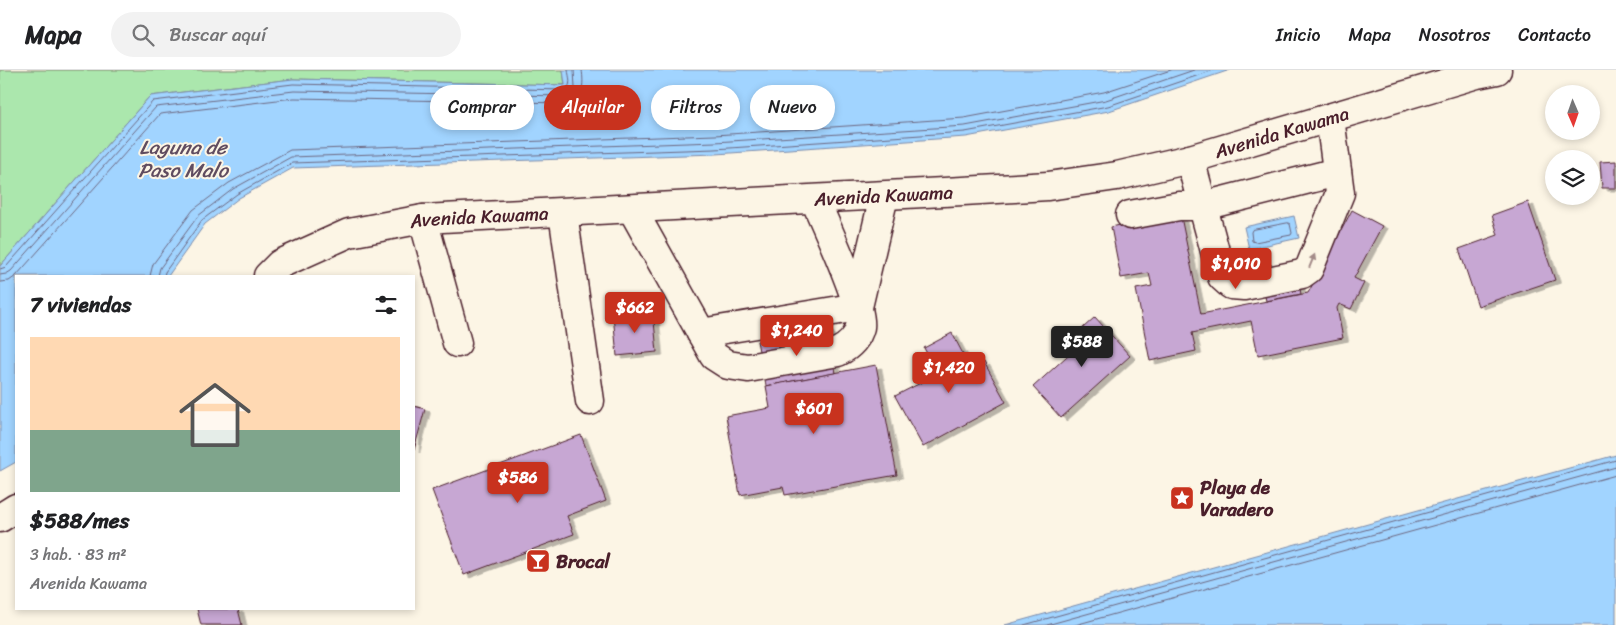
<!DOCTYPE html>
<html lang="es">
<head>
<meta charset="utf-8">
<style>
	body { margin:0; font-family:Sriracha,sans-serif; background:#f2f2f2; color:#202124; height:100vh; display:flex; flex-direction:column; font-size:19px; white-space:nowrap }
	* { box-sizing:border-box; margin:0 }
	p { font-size:16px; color:#757577 }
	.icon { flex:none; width:28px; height:28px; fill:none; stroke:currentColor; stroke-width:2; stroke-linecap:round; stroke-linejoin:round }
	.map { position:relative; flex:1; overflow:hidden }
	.drawer { position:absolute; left:15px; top:205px; width:400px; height:335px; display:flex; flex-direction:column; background:#fff; border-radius:0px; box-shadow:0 2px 8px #0003 }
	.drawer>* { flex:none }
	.hud { position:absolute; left:430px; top:15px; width:475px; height:45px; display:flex; gap:10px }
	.needle { width:32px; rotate:178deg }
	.controls { position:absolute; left:1545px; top:15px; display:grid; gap:10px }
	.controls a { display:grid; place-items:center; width:55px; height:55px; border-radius:50%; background:#fff; box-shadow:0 2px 8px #0003; font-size:25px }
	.price { position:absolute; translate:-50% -42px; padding:0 11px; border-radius:5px; background:#c8321e; color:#fff; font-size:16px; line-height:32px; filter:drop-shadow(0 1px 2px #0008) }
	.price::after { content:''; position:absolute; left:50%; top:30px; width:15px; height:11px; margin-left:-8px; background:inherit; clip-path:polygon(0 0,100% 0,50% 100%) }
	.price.on { background:#222; color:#fff }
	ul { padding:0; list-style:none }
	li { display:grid; align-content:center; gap:10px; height:265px; padding:0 15px }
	li span { display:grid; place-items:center; height:155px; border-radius:0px; color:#555 }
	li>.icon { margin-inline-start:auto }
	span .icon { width:90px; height:90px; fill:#fffc; stroke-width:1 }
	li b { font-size:21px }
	h2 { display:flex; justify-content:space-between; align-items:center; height:60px; padding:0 15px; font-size:21px }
	.chip { padding:0 18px; border-radius:22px; background:#fff; box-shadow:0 2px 8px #0003; font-size:18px; line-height:45px }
	.chip.on { background:#c8321e; color:#fff }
	header { display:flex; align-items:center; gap:30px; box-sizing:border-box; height:70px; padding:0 25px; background:#fff; border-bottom:1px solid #e0e0e0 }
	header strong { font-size:24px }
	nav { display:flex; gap:28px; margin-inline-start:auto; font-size:18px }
	.search { width:350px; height:45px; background:#f2f2f2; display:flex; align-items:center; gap:12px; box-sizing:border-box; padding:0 18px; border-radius:28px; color:#757577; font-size:19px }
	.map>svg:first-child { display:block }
</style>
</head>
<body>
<header>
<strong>Mapa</strong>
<div class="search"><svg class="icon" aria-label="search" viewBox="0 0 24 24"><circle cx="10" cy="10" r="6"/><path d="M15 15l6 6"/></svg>Buscar aquí</div>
<nav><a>Inicio</a><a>Mapa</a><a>Nosotros</a><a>Contacto</a></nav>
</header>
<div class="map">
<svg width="1616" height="555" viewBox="0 0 1616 555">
	<defs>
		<filter id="shadow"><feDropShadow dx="5.5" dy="3" stdDeviation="0" flood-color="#0004"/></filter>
	</defs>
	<rect width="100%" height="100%" fill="#fcf5e5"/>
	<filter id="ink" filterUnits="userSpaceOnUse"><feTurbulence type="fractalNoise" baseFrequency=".02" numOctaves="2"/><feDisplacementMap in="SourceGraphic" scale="10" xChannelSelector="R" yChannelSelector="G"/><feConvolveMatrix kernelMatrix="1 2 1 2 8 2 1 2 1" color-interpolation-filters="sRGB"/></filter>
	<g filter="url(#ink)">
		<path fill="#abe7ad" stroke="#7a836c" d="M0,0H563L565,15L293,9L150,26L0,196Z"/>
		<g fill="#a1d4ff" stroke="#7e8caa">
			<path d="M563,0H1230L1109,41L966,67L716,84L293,98L239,128L205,154L168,206H16V392L0,401V196L150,26L293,9L565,15Z"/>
			<path d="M1294,146L1299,168L1249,179L1244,157Z"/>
			<path d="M1616,385V555H1005Z"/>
		</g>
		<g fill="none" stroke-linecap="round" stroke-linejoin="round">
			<g stroke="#6d6780" stroke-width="1">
				<path d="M1288,153L1290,154L1292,163L1291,165L1255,172L1252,171L1251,162L1252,160Z"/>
				<path d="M0,199L6,197L153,31L293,14L564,20C573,17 569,7 568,0"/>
				<path d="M0,205L6,204L11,201L156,37L294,21L565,26L571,24L575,18L574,0"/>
				<path d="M150,206L153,194L193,140L229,113L290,80L715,65L964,48L1104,22L1171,0"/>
				<path d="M158,206L160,198L198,146L233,119L291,87L715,72L965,56L1106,30L1194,0"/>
				<path d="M164,206L165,202L202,150L237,124L292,93L715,79L965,62L1108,36L1214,0"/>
				<path d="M0,212L9,211L16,206L160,44L294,28L566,33C584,29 584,15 582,0"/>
				<path d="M1024,555L1616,390"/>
				<path d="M1047,555L1616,397"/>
				<path d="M1075,555L1616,405"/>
			</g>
		</g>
		<g fill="#c7a7d3" stroke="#4a1f2b" filter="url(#shadow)">
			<path d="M1616,91V118H1602L1600,92Z"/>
			<path d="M1528,132L1555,210L1478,236L1459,179L1498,165L1492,145Z"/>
			<path d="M1352,140L1382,156L1354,208L1364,213L1351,239L1339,234L1337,238L1343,268L1258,285L1251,251L1192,263L1196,281L1150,291L1136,219L1152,216L1149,203L1121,208L1111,157L1180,142L1201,244L1308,223Z"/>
			<path d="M1296,200L1301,224L1266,231L1261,207Z"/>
			<path d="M653,241L657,282L617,286L613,245Z"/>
			<path d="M1095,247L1130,286L1061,348L1033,317L1078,276L1071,269Z"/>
			<path d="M828,259L836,303L766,316L757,271Z"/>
			<path d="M952,263L971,299L984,292L1006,332L923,377L895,326L938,304L924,278Z"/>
			<path d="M876,295L897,405L785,425L783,417L740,425L726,346L770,338L766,316Z"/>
			<path d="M414,336L425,339L414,380Z"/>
			<path d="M581,365L606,431L567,446L574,464L464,505L432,420Z"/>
			<path d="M197,539H238L242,555H201Z"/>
		</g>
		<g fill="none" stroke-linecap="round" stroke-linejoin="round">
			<defs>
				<g id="minor">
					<path d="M1190,89L1222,207L1231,215L1244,216L1302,204L1309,199L1340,123L1330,48"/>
					<path d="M632,139L714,286L728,295L748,298L838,282C848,277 857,269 860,257C864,236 825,154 815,130"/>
					<path d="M563,143L590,331"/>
					<path d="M1130,145L1179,136H1203L1337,102"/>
					<path d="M423,149L457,273"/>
					<path d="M701,263L858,237L884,126"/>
				</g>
				<g id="major">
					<path id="s1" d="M268,206L280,194L349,163L423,149L963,121L1048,116L1117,106L1190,89L1477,4L1497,0"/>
					<path d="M0,448L16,438"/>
				</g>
			</defs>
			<use href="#minor" stroke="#4a1f2b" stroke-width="31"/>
			<use href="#major" stroke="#4a1f2b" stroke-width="31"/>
			<use href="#minor" stroke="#fcf5e5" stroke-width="28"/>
			<use href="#major" stroke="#fcf5e5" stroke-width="28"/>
		</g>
		<defs><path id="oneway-solid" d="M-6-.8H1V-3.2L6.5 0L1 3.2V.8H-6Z" transform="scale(1.25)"/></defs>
		<use fill="#a38a88" href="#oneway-solid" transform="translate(1312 191) rotate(-68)"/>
	</g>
	<defs>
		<symbol id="sight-square" viewBox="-11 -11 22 22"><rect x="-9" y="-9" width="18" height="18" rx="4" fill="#c8321e" stroke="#fcf5e5"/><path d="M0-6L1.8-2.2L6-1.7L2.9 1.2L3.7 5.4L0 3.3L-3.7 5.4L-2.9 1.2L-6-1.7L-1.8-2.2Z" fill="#fff"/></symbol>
		<symbol id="bar-square" viewBox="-11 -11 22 22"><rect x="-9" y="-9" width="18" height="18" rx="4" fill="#c8321e" stroke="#fcf5e5"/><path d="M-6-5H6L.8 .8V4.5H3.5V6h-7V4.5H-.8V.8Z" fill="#fff"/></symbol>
	</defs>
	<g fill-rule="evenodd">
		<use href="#sight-square" x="1168" y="414" width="28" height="28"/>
		<use href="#bar-square" x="524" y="477" width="28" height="28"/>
	</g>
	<g text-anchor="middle" stroke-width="4" stroke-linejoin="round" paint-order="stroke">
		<g font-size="19" fill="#4a1f2b" stroke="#fcf5e5">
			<text dy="7" stroke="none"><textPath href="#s1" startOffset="1034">Avenida Kawama</textPath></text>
			<text dy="7" stroke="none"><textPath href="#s1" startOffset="629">Avenida Kawama</textPath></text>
			<text dy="7" stroke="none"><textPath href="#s1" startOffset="224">Avenida Kawama</textPath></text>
		</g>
		<g font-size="19" font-weight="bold" fill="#4a1f2b" stroke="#fcf5e5" text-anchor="start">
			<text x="1200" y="424">Playa de<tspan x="1200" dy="22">Varadero</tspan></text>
			<text x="556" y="498">Brocal</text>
		</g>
		<g font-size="20" font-style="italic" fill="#604c60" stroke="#fcf5e5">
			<text x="183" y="84">Laguna de<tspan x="183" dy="23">Paso Malo</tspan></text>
		</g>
	</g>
</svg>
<div class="controls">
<a><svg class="needle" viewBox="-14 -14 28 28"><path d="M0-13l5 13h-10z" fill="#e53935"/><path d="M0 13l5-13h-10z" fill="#757577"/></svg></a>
<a><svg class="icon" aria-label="layers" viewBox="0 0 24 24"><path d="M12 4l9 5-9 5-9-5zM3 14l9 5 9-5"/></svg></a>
</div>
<b class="price" style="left:1236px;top:220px">$1,010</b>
<b class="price" style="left:635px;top:264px">$662</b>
<b class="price" style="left:797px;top:287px">$1,240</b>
<b class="price on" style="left:1082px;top:298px">$588</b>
<b class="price" style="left:949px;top:324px">$1,420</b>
<b class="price" style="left:814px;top:365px">$601</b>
<b class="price" style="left:518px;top:434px">$586</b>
<div class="hud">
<a class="chip">Comprar</a>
<a class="chip on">Alquilar</a>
<a class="chip">Filtros</a>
<a class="chip">Nuevo</a>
</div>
<section class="drawer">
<h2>7 viviendas<svg class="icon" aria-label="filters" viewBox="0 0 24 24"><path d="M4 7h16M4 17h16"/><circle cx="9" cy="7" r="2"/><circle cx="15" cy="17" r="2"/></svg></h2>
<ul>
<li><span style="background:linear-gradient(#ffd9b3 60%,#7fa58c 0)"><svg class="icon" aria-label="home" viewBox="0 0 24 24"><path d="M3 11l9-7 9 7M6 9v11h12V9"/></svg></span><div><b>$588/mes</b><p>3 hab. · 83 m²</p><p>Avenida Kawama</p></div></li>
</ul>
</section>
</div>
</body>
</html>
